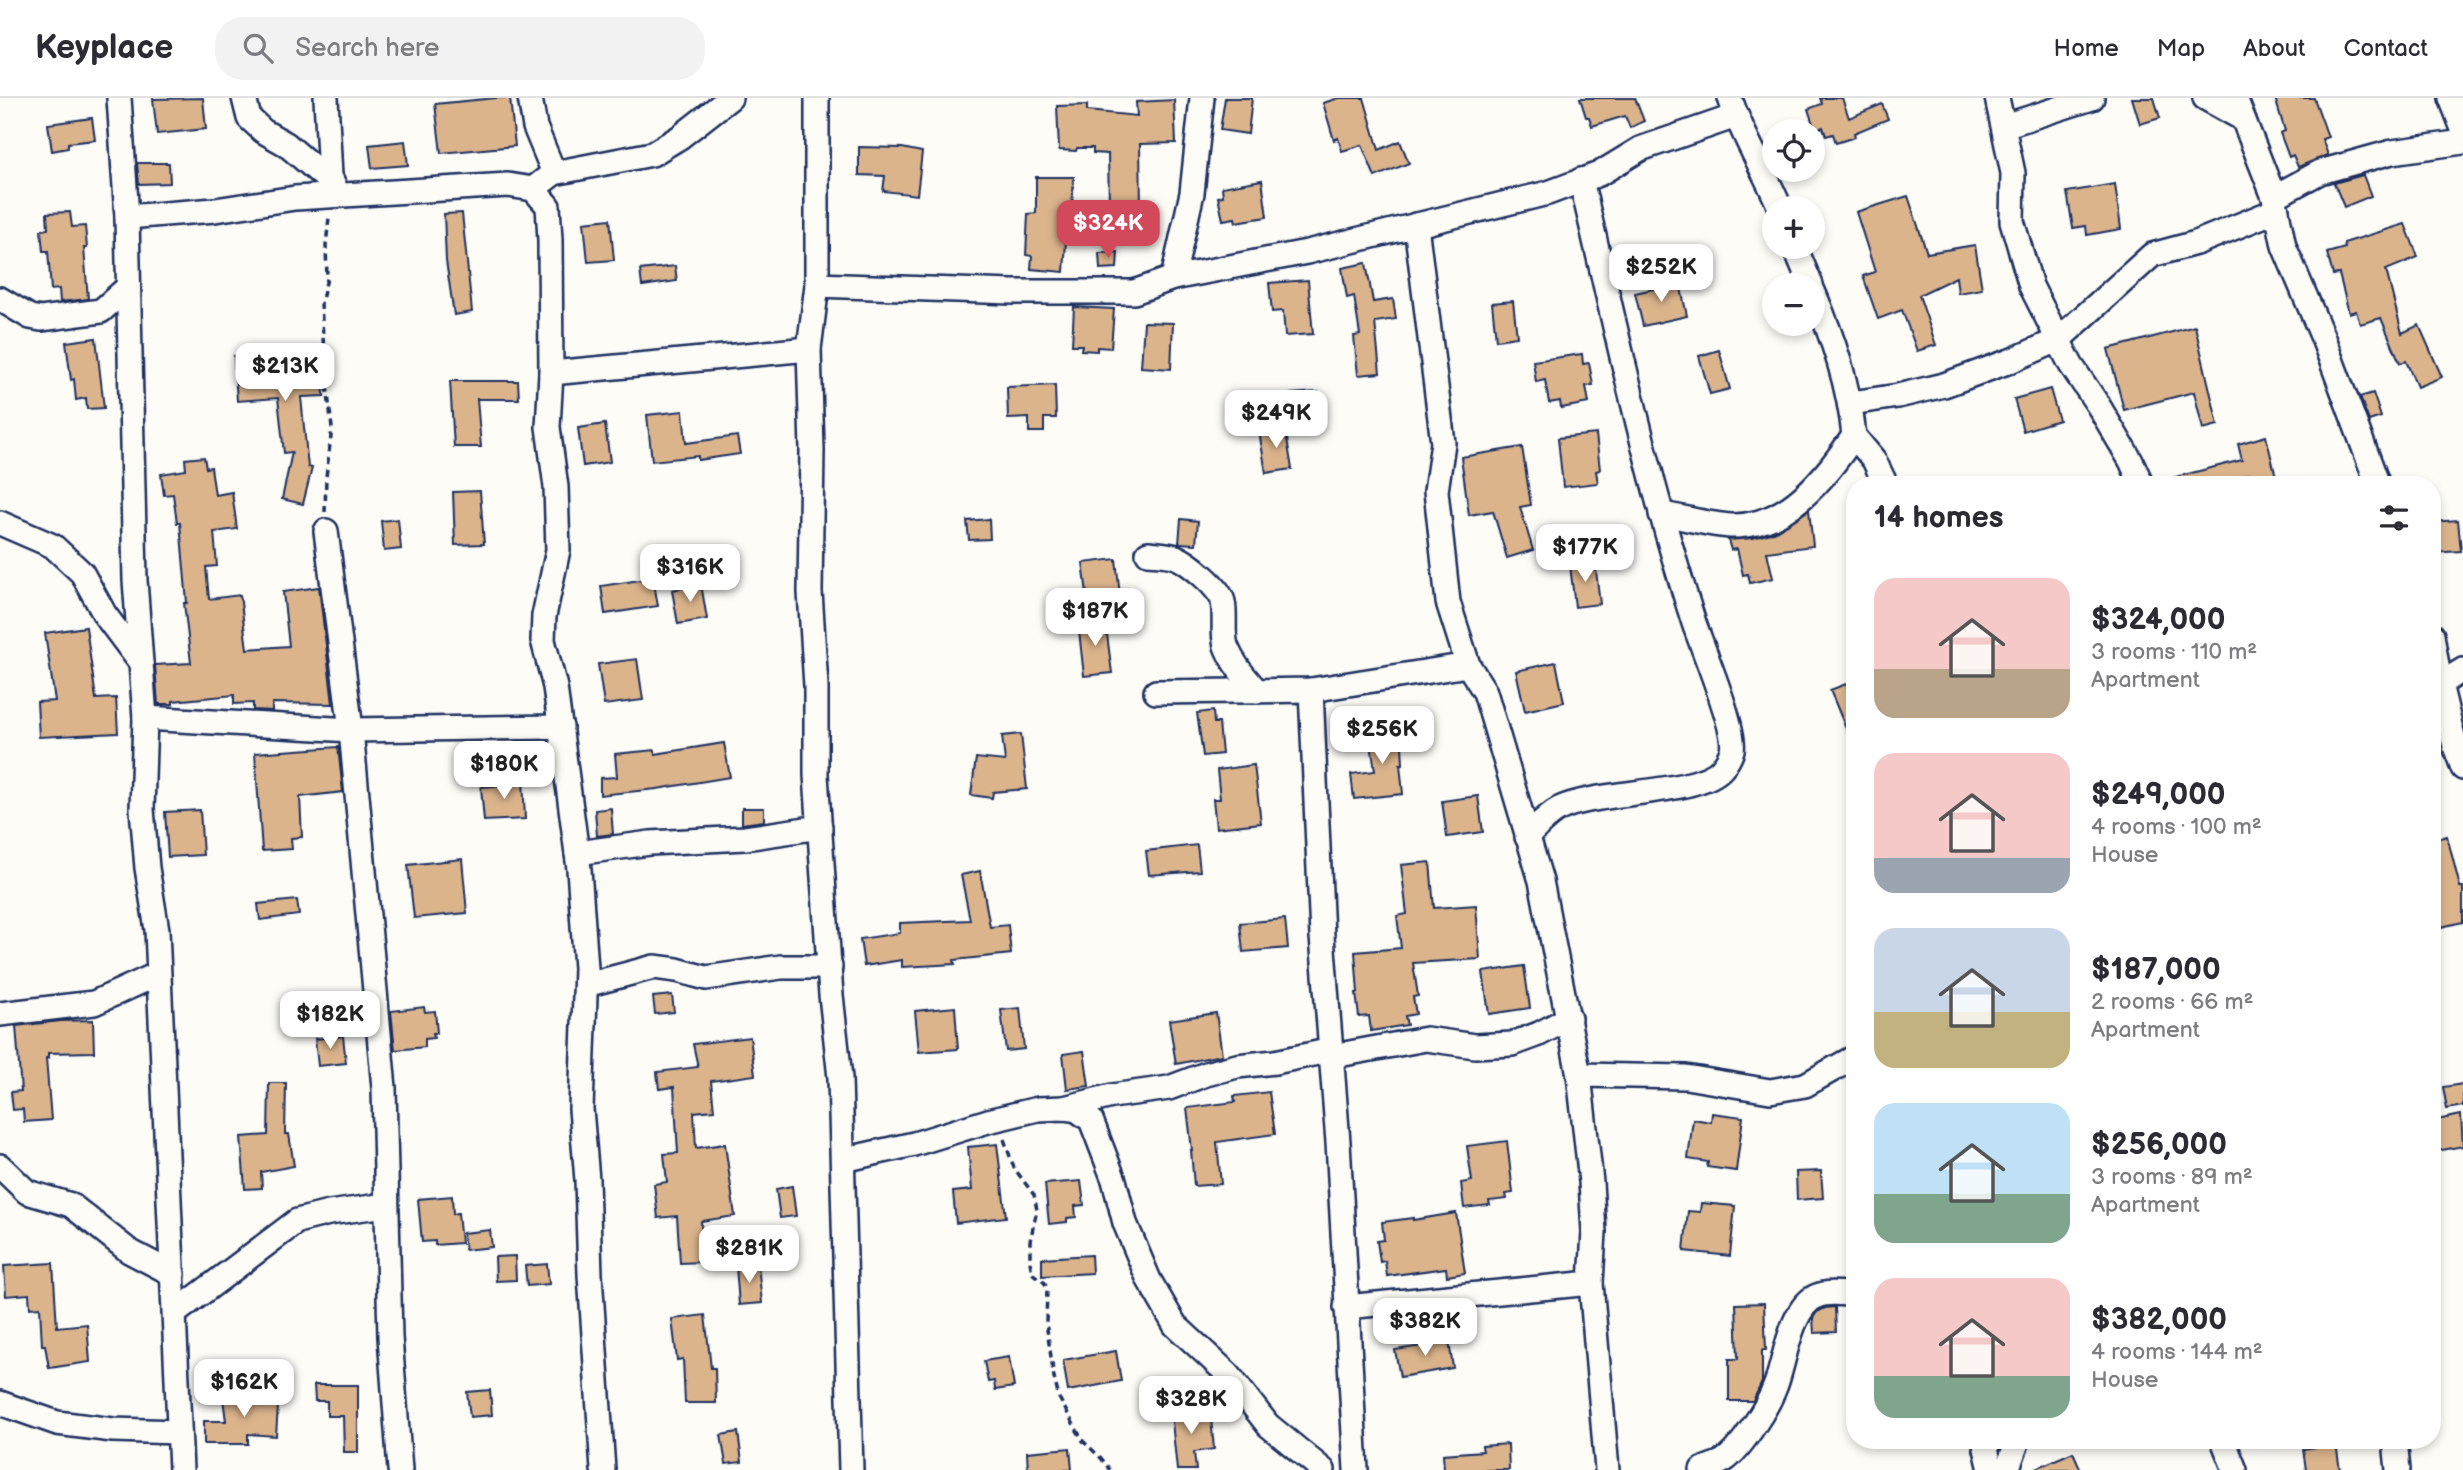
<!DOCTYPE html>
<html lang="en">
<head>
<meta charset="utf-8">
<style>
	body { margin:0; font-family:"Balsamiq Sans",sans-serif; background:#f2f2f3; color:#2b2b33; height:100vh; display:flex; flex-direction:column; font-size:26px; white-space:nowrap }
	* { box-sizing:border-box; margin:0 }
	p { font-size:23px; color:#7c7c81 }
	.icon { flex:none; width:38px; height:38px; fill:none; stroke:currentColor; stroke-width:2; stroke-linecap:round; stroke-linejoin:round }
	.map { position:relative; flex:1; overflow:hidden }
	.panel { position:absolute; left:1846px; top:378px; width:595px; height:973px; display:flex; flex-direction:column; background:#fff; border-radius:28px; box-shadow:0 4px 10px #0003 }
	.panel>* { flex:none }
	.fabs { position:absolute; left:1762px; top:21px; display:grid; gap:14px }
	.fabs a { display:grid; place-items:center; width:63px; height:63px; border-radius:50%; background:#fff; box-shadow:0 4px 10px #0003; font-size:35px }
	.price { position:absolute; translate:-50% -60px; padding:0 16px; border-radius:14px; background:#fff; color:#222; font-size:23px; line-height:46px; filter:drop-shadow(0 2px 4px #0008) }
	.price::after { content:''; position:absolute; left:50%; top:42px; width:21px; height:16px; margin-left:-10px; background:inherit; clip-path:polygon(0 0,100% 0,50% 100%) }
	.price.on { background:#d1495b; color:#fff }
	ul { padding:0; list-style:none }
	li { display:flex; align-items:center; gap:21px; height:175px; padding:0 28px }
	li span { display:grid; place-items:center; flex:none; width:196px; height:140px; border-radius:21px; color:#555 }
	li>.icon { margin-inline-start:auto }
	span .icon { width:84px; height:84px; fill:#fffc; stroke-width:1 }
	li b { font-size:30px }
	h2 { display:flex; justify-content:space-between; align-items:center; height:84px; padding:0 28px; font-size:30px }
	header { display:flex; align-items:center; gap:42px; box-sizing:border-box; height:98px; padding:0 35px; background:#fff; border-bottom:2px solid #e1e1e2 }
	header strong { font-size:33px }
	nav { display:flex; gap:38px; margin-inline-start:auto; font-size:24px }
	.search { width:490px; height:63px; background:#f2f2f3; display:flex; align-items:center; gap:18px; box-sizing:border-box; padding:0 24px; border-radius:28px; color:#7c7c81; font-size:26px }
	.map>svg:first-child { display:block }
</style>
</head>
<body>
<header>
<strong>Keyplace</strong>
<div class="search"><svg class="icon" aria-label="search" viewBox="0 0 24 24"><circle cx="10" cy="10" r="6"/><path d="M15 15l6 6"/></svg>Search here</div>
<nav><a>Home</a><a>Map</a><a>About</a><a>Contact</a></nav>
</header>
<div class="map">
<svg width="2463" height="1372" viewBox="0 0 2463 1372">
	<rect width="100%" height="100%" fill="#fdfcf7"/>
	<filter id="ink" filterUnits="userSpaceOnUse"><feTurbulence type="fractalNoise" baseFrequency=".0143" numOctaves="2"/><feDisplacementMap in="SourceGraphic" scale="14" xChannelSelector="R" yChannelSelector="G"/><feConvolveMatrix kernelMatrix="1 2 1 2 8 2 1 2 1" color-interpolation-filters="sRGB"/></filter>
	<g filter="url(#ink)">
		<g fill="#dbb48c" stroke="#1b2f5e" stroke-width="2">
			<path d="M203,0L206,31L157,36L153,1Z"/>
			<path d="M496,0H510L515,48L441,55L435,6Z"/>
			<path d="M1225,0H1252L1248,36L1220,32Z"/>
			<path d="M1339,0H1364L1379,52L1400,43L1409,65L1375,79L1362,47L1342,53L1338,40L1334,42L1323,5Z"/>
			<path d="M1580,0H1635L1644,23L1630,30L1625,18L1592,28L1589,19H1586Z"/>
			<path d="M1820,0H1842L1849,20L1882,6L1888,21L1854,35L1855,39L1836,45L1833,36L1826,38L1823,29L1815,32L1808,11L1822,6Z"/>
			<path d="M2132,0H2154L2160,20L2140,26Z"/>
			<path d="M2275,0H2314L2328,39L2322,41L2328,57L2298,69L2293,57L2289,59L2280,35L2285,33Z"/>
			<path d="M1174,2L1176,45L1140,46L1141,109L1109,107L1108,56L1093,55V50H1077L1076,53L1059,52L1057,8L1087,7V13L1137,18L1136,4Z"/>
			<path d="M92,20L95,42L68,45V50L52,53L48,26Z"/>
			<path d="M405,43L408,67L372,70L369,47Z"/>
			<path d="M859,49L902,50L922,54L917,97L883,93L885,78L859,77Z"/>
			<path d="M137,65H169L170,85L139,86Z"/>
			<path d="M2363,77L2371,98L2344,109L2334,85Z"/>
			<path d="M1036,79H1074L1070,144H1066L1064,174L1031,171L1032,158L1026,157L1028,116L1036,115Z"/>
			<path d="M1262,82L1267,119L1236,124L1235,120L1223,122L1218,99L1223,98L1222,89Z"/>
			<path d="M2115,86L2121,131L2087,137L2086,128L2073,130L2067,94Z"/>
			<path d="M1908,98L1927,155L1975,147L1982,191L1958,195L1956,179L1919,197L1936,247L1917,253L1902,212L1878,221L1863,178L1875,174L1856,114Z"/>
			<path d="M70,114L72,129L85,128L87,150H84L88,201L60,204L59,191L51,192L48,153H43L41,132L48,131L47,115Z"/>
			<path d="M462,115L472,214L454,217L446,163L444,116Z"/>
			<path d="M610,121L614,162L588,164L584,124Z"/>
			<path d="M2405,126L2418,159L2386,172L2402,235L2419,227L2442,279L2417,289L2406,263L2400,265L2381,220L2360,226L2356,213L2349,215L2339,176L2333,177L2327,155L2345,150L2344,145Z"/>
			<path d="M1118,154L1117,170L1100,171L1099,155Z"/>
			<path d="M1366,165L1373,204L1393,201L1396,221L1375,224L1380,275L1358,277L1354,238L1360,237L1354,198L1347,200L1342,170Z"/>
			<path d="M675,168L677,183L642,188L640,172Z"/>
			<path d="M1308,182L1313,236L1285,238L1283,213L1272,214L1269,185Z"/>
			<path d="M1680,185L1687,218L1643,228L1635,195Z"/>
			<path d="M1513,203L1517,239L1496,242L1492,205Z"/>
			<path d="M1074,209L1114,211L1111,250L1097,249V253L1081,252L1082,247H1072Z"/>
			<path d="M1144,224L1173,225L1171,271L1141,269Z"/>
			<path d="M2195,228L2218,327L2203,331L2194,294L2124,312L2108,251Z"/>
			<path d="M96,240L104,310L87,311L86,300L76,302L74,281L71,282L66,244Z"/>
			<path d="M1719,252L1730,291L1710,296L1699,258Z"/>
			<path d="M322,253L324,298L301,299L308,369L312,370L303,406L282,401L292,354L284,355L278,300L237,303L234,258Z"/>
			<path d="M1582,256L1583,266L1589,265L1593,287L1586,288L1589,305L1561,310L1560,303L1549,305L1545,282L1536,284L1533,263Z"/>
			<path d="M450,283H518L519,301H477L481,349H454Z"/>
			<path d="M1055,287L1056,320H1044V334H1029V320L1008,321L1007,289Z"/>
			<path d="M2050,291L2059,322L2023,333L2014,301Z"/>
			<path d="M1318,294L1319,313L1292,315L1291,296Z"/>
			<path d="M2373,295L2381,319L2369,323L2360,299Z"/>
			<path d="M683,313L686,345L737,338L740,356L698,362V358L652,363L647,317Z"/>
			<path d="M605,326L610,364L583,368L578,330Z"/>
			<path d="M1285,329L1292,371L1266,375L1259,333Z"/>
			<path d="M1596,336L1600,372L1596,373L1598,385L1563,389L1558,340Z"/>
			<path d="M2266,338L2278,387H2253L2249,376L2220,384L2221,387H2169L2168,381L2242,362L2238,346Z"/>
			<path d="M1522,349L1531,407L1520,409L1533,452L1507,460L1493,413L1469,417L1461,359Z"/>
			<path d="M204,359L206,370L211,369L215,397L232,394L237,431L214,434L217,468L206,469L209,501L240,497L247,551L289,548L283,494L319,489L333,606L272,605V613L253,612V605L234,606V597L173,603V606H158L155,567L191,565L184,505H187L180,425H177L173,396L164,397L161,376L186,372L185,361Z"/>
			<path d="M480,393L484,446L455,447L453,394Z"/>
			<path d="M1809,412L1813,448L1767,454L1773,480L1750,485L1748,476L1743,477L1737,451L1731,452L1728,442L1753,440L1774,434Z"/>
			<path d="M398,421L401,451L384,453L381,423Z"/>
			<path d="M989,421L990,441L969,442L967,423Z"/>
			<path d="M1181,421L1198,423L1196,446L1179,445Z"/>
			<path d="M2458,422L2461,453L2432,455V424Z"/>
			<path d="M1116,461L1121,507L1089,511L1083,465Z"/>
			<path d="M1595,464L1600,506L1575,509L1570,467Z"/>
			<path d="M653,480L658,508L605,516L601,488Z"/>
			<path d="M701,486L707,521L678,526L672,492Z"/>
			<path d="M1105,521L1112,575L1084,578L1078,524Z"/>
			<path d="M86,529L96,601L116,600L118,635L39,639L37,604L55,603L45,535Z"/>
			<path d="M637,561L643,602L604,607L598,566Z"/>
			<path d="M1556,564L1564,604L1525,613L1516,573Z"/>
			<path d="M1846,586L1855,607V652L1830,592Z"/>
			<path d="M1213,613L1214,625H1219L1222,656L1203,658L1197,615Z"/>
			<path d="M1401,628L1403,666H1400L1403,696L1354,701L1351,676L1375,673L1369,632Z"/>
			<path d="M1021,636L1027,691L993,694L992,700L971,697L976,660L1005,663L1002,638Z"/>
			<path d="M724,645L730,679L657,691L600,697V680L617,679L615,656L655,652V656Z"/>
			<path d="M338,649L343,694L300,699L302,739L291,740L292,751L262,753L255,655Z"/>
			<path d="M1254,667L1261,725L1216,730L1213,701H1220L1217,672Z"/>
			<path d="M523,680L525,721L484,723L481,689L504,687V681Z"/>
			<path d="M1478,698L1483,734L1447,739L1442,703Z"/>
			<path d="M611,710L613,736L597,738L595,712Z"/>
			<path d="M742,710H764V723L742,726Z"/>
			<path d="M200,712L203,757L168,759L165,714Z"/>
			<path d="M2447,738L2460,789H2463V824L2441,829L2432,797V742Z"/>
			<path d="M1197,747L1200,773L1149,777L1146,753Z"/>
			<path d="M462,761L467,815L414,820L408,767Z"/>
			<path d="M1430,764L1434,810L1476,807L1480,861L1413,865L1418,898L1413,899L1416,916L1405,918L1407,927L1371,933L1369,918L1359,919L1356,895H1358L1355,854L1401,850L1397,818L1407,816L1401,767Z"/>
			<path d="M980,773L990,829L1008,827L1011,856L954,862L955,866L902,869V862L864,868L860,841L900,835V825L970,822L961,777Z"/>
			<path d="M297,802L299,817L260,822L258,806Z"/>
			<path d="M1285,821L1288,850L1243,854L1240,825Z"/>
			<path d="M1524,868L1530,910L1489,916L1483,874Z"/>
			<path d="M672,897L674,914L655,916L653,899Z"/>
			<path d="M424,909L425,914L435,913L437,935H433L434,940L425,941V949L395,952L391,913Z"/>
			<path d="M955,909L958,951L919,954L915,913Z"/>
			<path d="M1020,910L1024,951L1006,953L1001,912Z"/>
			<path d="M1216,915L1222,957L1176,966L1169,922Z"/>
			<path d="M93,922L94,954L48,955V960H46L51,1022L24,1024L23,1011L13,1012L11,994L21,993L16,928L61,923Z"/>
			<path d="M343,938L346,965L318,968L315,941Z"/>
			<path d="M750,939L755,977L711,983L714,1012L694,1014L696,1050L725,1046L735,1118L701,1123L703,1164L680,1165L677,1118L658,1120L654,1086L667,1084L664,1056L678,1055L674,989L659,991L657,974L698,969L693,946Z"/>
			<path d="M1084,953L1089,988L1067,991L1063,956Z"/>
			<path d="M269,985H286L285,1036H289L294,1068L261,1074L262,1090L245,1091L241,1039L268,1037Z"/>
			<path d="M2463,986V1008L2447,1011L2443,989Z"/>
			<path d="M1269,994L1275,1036L1217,1044L1221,1086L1194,1088L1191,1052H1192L1187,1010L1235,1004L1234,998Z"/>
			<path d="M1712,1015L1743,1019L1736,1073L1707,1069L1708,1064L1688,1061L1693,1021L1711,1024Z"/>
			<path d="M2461,1017L2463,1048L2432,1054V1023Z"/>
			<path d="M1507,1043L1513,1095L1506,1096L1507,1101L1489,1103L1490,1107L1464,1110L1461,1085L1472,1083L1467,1048Z"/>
			<path d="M997,1046L1006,1119L956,1125L953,1094L972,1092L968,1049Z"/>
			<path d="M1821,1073L1823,1100L1797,1102L1796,1074Z"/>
			<path d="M1081,1083L1084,1107L1075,1108L1076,1119L1067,1120V1124L1049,1126L1045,1086Z"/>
			<path d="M792,1088L796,1118L780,1120L776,1091Z"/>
			<path d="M452,1098L453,1116L458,1115L461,1145L435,1147V1143L422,1144L418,1101Z"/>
			<path d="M1701,1105L1735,1108L1730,1158L1684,1153L1688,1113L1700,1114Z"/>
			<path d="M1456,1115L1465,1175L1447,1178L1446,1170L1387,1178L1385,1163L1380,1164L1377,1143L1384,1142L1382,1124L1413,1120V1122Z"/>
			<path d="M490,1132L492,1149L465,1152L463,1135Z"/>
			<path d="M1091,1157L1092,1175L1042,1178V1160Z"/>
			<path d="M515,1158L516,1182L496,1183L495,1159Z"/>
			<path d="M53,1165L57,1229L87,1226L90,1264L49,1270L45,1247H42L40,1209L30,1210L29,1196L6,1198L4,1168Z"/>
			<path d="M547,1166L549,1186L527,1188L525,1168Z"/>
			<path d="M758,1166L762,1205L739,1207L736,1168Z"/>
			<path d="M1764,1205L1766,1252H1762V1284L1753,1303H1729V1261H1738L1736,1206Z"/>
			<path d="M1835,1209L1836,1234L1814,1235L1813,1220L1817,1214L1825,1210Z"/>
			<path d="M705,1217L711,1270H715L716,1305H685L683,1261L677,1262L672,1221Z"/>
			<path d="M1438,1238L1439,1245L1449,1243L1453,1270L1400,1279L1395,1252L1422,1248L1421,1241Z"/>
			<path d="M1116,1253L1121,1283L1068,1293L1063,1262Z"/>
			<path d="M1009,1259L1014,1289L995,1292L994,1283L988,1284L984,1263Z"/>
			<path d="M314,1287H358V1354H344L343,1318H327V1303H315Z"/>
			<path d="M490,1292L492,1317L470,1319L467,1294Z"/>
			<path d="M279,1293L276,1338L248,1336V1346H204V1323H226L223,1300Z"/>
			<path d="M1210,1310L1214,1351L1194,1354L1196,1372H1177L1171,1314Z"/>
			<path d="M738,1334L742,1364L726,1366L721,1337Z"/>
			<path d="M1508,1346L1509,1372H1444L1443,1356L1483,1353L1482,1348Z"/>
			<path d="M2336,1346L2340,1372H2306L2303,1351Z"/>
			<path d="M1070,1350L1072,1372H1028L1027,1354Z"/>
			<path d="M2073,1354L2081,1372H2032Z"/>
		</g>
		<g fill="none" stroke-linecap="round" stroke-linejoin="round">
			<defs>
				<g id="minor">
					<path d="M119,0L127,119L135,482L145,620L142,711L147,770L157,832L181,1372"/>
					<path d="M244,0L249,20L263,33L286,46L334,87"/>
					<path d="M326,0L330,78L335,90"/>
					<path d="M530,0L535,29L554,75"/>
					<path d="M817,0V187L809,251L812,352L810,494L816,588V677L831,897L840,980L851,1372"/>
					<path d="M1730,0C1742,38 1765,73 1780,110"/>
					<path d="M1997,0L2013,75L2012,123L2031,188L2071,267L2098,307L2131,363L2142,387"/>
					<path d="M2205,0L2243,21"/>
					<path d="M2235,0L2274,99L2284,148L2323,240L2378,387"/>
					<path d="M2451,0L2463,31"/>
					<path d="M2004,28L2092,0"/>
					<path d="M533,91L554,75L652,56L680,39L730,0"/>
					<path d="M2274,99L2320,74L2392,54L2463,44"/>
					<path d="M127,119L215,112L295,100L508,87L533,91L548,108L550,142L551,275L548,329L556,389L558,452L544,518L543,542L555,589L579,771L586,870L581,1011L587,1082L590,1177L603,1372"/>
					<path d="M1416,127L1443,345L1436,393L1448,504L1468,567L1485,594L1541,783L1579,977L1591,1084L1594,1134L1591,1185L1607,1372"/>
					<path d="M1795,149L1811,187"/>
					<path d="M1173,180L1192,95L1202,0"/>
					<path d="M817,187L1012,194H1134L1173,180L1307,154L1548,95L1599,76L1640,51L1736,18"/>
					<path d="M0,201L30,219L41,221L101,213L128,189"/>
					<path d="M551,275L809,251"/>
					<path d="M1851,305L1898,298L1944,287L2010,263L2058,242L2152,157L2196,145L2277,112"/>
					<path d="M1854,338L1874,362L1886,387"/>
					<path d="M1661,416C1683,419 1709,427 1731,428C1788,429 1824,380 1854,338C1849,287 1833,240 1813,193"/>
					<path d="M0,425L53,448L82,475L105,517L141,565"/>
					<path d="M326,433L351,632L384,990L390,1239L400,1372"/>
					<path d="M1148,455C1157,456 1168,456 1176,459C1188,464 1221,490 1223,504C1226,518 1222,533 1226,548C1233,566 1244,578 1257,593"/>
					<path d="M2432,537L2440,586"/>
					<path d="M2463,572L2440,586L2455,648L2463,670"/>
					<path d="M1311,592L1322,838L1338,1044L1356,1372"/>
					<path d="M1156,594L1311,592L1468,567"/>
					<path d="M145,620L351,632L561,629"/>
					<path d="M1527,739C1537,729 1546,718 1559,711C1596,692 1700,697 1722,670C1726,666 1731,657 1732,652C1737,632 1702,549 1694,525C1647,380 1616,231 1581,82"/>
					<path d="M577,755L650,745L745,740L820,729"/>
					<path d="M586,887L654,869L677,872L706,880L781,869H830"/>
					<path d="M0,916L94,905L158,876"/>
					<path d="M1333,958L1426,941L1475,948L1512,946L1539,936L1569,920"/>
					<path d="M1579,977L1686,979L1770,993L1805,987L1855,959"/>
					<path d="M1064,1010L1112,998L1169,990L1206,976L1237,968L1275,964L1332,952"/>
					<path d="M843,1062L914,1046L988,1023L1038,1011L1064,1010L1077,1012L1091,1022L1114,1082L1125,1125L1149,1182L1175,1227L1229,1277L1268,1327L1323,1372"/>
					<path d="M0,1068L27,1094L71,1107L129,1153L173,1176"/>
					<path d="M1346,1209L1591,1185"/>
					<path d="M175,1215L297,1123L329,1115L386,1107"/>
					<path d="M0,1305L57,1325L113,1332L179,1334"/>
					<path d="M1984,1342L1991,1372"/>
					<path d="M2223,1342L2235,1372"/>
					<path d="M2395,1342L2398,1372"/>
					<path d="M1702,1372C1709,1368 1720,1366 1726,1361C1742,1349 1768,1308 1775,1289C1785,1265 1790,1209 1817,1198C1828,1193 1844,1196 1855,1197"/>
					<path d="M2007,1372L2018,1342"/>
				</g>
			</defs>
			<use href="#minor" stroke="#1b2f5e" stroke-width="28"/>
			<g stroke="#1b2f5e" stroke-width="3.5" stroke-dasharray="7 5" stroke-linecap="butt">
				<path d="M325,414L326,379L332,330L325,271L321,206L327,180L326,147L329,120"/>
				<path d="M1004,1041L1014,1070L1034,1097L1037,1112L1030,1143V1164L1032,1175L1045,1185L1047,1192L1046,1224L1054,1280L1059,1300L1083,1343L1101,1360L1110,1372"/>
			</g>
			<use href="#minor" stroke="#fdfcf7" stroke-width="23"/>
		</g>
	</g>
</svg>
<div class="fabs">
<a><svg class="icon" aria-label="locate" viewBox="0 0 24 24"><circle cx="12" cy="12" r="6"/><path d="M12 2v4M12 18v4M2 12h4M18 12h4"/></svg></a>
<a>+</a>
<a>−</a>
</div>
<b class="price on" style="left:1108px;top:162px">$324K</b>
<b class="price" style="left:1661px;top:206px">$252K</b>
<b class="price" style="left:285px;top:305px">$213K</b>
<b class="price" style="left:1276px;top:352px">$249K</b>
<b class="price" style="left:1585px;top:486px">$177K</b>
<b class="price" style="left:690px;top:506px">$316K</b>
<b class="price" style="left:1095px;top:550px">$187K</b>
<b class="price" style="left:1382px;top:668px">$256K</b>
<b class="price" style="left:504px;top:703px">$180K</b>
<b class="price" style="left:330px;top:953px">$182K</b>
<b class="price" style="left:749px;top:1187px">$281K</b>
<b class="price" style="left:1425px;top:1260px">$382K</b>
<b class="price" style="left:244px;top:1321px">$162K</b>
<b class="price" style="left:1191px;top:1338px">$328K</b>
<section class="panel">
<h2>14 homes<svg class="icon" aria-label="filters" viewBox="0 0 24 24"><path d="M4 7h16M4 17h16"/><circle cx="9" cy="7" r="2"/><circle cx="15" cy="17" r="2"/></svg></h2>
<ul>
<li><span style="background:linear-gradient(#f6c9c9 65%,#b9a48a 0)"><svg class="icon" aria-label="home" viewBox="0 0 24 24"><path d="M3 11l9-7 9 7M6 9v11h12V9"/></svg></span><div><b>$324,000</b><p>3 rooms · 110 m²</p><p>Apartment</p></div></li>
<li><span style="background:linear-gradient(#f6c9c9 75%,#9aa5b1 0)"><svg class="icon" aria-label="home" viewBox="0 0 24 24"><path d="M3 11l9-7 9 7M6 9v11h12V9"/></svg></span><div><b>$249,000</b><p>4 rooms · 100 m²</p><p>House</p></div></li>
<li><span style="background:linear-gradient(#c9d6e8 60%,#c2b280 0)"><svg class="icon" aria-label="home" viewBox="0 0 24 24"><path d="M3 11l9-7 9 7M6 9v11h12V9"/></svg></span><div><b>$187,000</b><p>2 rooms · 66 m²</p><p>Apartment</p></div></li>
<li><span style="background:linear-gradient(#bfe0f5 65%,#7fa58c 0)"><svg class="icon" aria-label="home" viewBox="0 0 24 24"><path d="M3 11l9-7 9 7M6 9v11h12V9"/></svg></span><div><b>$256,000</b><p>3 rooms · 89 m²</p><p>Apartment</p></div></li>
<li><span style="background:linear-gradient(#f6c9c9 70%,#7fa58c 0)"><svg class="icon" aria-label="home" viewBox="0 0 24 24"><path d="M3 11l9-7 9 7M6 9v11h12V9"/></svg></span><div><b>$382,000</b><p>4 rooms · 144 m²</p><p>House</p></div></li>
</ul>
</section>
</div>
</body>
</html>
